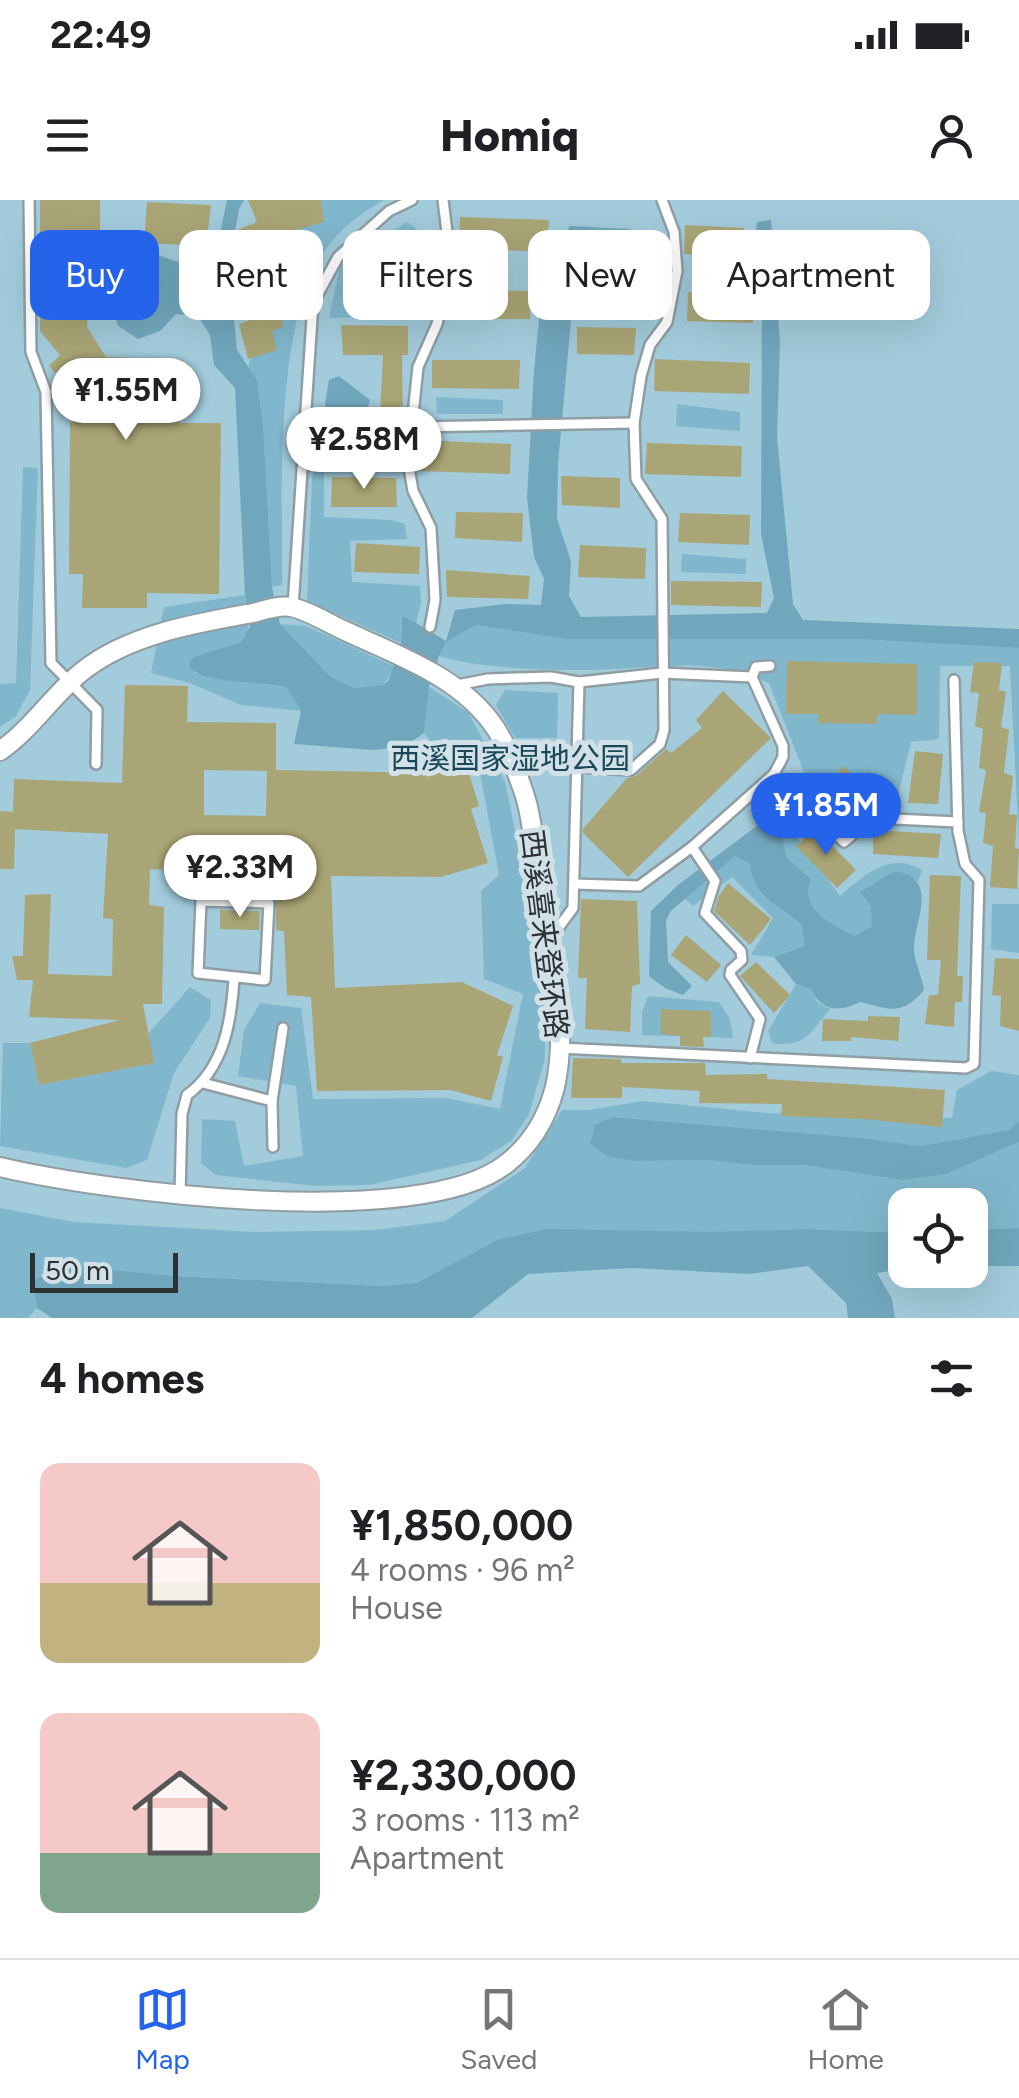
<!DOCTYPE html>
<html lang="en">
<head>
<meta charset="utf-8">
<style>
	body { margin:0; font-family:Figtree,"Noto Sans SC",sans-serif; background:#f6f6f6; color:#202124; height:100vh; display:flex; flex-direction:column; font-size:38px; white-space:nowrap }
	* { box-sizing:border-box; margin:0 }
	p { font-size:32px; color:#757577 }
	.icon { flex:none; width:55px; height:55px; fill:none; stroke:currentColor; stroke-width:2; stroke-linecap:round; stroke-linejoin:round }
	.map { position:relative; height:1118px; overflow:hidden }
	.drawer { display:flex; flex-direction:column; background:#fff; flex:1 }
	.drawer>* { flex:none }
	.hud { position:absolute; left:30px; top:30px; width:960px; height:90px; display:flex; gap:20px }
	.controls { position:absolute; left:888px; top:988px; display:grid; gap:20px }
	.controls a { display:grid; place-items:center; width:100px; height:100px; border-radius:20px; background:#fff; box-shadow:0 10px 40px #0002; font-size:50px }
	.scale { position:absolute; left:30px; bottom:25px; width:148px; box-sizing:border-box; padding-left:10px; border:5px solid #2c3234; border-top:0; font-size:28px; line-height:35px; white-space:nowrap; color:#2c3234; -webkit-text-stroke:8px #d2e1e8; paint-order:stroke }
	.price { position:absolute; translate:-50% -85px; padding:0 22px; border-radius:35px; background:#fff; color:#222; font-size:32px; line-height:65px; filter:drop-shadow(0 2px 5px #0008) }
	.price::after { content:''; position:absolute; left:50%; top:60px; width:30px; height:22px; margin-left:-15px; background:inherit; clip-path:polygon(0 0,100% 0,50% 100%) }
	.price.current { background:#2563eb; color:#fff }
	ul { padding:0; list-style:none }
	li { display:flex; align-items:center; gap:30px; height:250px; padding:0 40px }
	li span { display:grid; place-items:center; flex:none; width:280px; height:200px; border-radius:20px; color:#555 }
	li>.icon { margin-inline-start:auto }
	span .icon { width:120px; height:120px; fill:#fffc; stroke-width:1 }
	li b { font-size:42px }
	h2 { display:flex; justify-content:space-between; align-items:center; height:120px; padding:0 40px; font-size:42px }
	.chip { padding:0 35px; border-radius:20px; background:#fff; box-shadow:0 10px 40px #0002; font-size:35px; line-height:90px }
	.chip.current { background:#2563eb; color:#fff }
	.status { display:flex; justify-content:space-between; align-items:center; height:70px; padding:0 50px; background:#fff; direction:ltr }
	.status svg { height:28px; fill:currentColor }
	header { display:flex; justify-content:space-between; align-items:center; height:130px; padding:0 40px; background:#fff; font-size:45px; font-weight:800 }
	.menu { display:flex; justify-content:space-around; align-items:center; height:140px; border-top:2px solid #e0e0e0; background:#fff; font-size:28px; color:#757577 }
	.menu a { display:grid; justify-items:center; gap:5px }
	.menu .current { color:#2563eb }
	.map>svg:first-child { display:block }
</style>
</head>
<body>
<div class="status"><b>22:49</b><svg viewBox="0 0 49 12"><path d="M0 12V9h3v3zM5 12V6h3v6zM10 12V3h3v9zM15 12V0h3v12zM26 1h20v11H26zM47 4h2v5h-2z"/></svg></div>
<header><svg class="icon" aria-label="menu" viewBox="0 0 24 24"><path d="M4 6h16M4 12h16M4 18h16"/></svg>Homiq<svg class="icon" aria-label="person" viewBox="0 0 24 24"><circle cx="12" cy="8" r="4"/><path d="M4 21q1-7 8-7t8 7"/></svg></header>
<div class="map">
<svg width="1019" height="1118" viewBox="0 0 1019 1118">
	<rect width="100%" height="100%" fill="#d2e1e8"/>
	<path fill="#a2cbdb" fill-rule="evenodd" d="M0,0H1019V1118H0ZM905,1005H970V1070H905Z"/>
	<g fill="#81b7cd">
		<path d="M307,0H384C361,13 342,27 326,49C273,124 283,293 282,385L272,387L263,223L257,180L248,169L260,123L274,22Z"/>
		<path d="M407,22L417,29L411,44L353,64L354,100L401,108L402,116L329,118L340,65Z"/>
		<path d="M436,197L503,200V214H437Z"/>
		<path d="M677,204L740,212V231L676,226Z"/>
		<path d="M353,243L382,245L391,258L383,271L324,268V317L392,320L405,324L407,339L350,341L352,382L420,386L421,403L416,423L407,417L401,423V443L307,401L312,279L316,261L329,245Z"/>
		<path d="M23,267L38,268L30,490L16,516L0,527V484L16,483Z"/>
		<path d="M682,354L746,359V374L681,372Z"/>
		<path d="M245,395L249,434L241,442L196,456L195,473L287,488L301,511L241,505L190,483L151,473L164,407Z"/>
		<path d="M280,424L306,426L396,467L383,485L354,488L331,477Z"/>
		<path d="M476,425L566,439H855L1019,448V642L1010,466H940L939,539L911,542L896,603H869L807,580L769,483C706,455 659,469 593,470C549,470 480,469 439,456L446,442Z"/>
		<path d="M429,487L468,512L505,582L534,721L544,805L545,859L529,914L512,940L481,960L369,985L315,986L216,975L201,963L202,919L235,921L244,966L303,956L296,886L238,876L244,830L260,803L301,808L313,899L446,898L500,909L523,794L484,779L481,691L499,675L478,562L442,556L424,533Z"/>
		<path d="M505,490L558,493L557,538H515L496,505Z"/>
		<path d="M779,625L791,629L840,696C865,675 889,651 922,670L918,682C896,666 882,681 861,692L872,706V726L855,737C831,725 799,709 811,679L787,658Z"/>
		<path d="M735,656L750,664C754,700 778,703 802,725L804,746L774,757L751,755L773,718L732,677L693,706L685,699Z"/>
		<path d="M992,704H1019V753L991,749Z"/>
		<path d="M796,784L811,789L817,802L830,809C810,833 805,848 772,843L768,831Z"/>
		<path d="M190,787L211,800L210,818L174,873L147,960L126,968L0,946L3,843H30L39,885L153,863L148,834Z"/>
		<path d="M648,796L719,802L730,819L733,838L642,835V812Z"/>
		<path d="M991,871L1019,875V921L1009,930L920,946L862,938L613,917L608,957L635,961L708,960L751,965H803L902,980L946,974L1019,942V1028L970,1030V1005H905V1033L807,1029L497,1040L418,1083L381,1086L175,1076L85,1067L48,1070L34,1082L37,1108L28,1118H0V1008L74,1022L258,1032L376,1030L445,1021L525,968L562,910H589L644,901L766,913L952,918L957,890Z"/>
	</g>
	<g fill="#71a7bd">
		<path d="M227,0H244L239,9L229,66L237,150L257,180L263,223L272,387L280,424L331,477L354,488L383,485L389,480L401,443L402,418L406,417L446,441L455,410L506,404L541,405L544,379L534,357L527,298L534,171L541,98L550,58L570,26L629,29L643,36L633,51L590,55L571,120L558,264L557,319L571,361L569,396L581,417L767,413L774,398L761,334L762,91L754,57L757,22L771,20L780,143L777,237L793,404L803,420L1019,429V448L855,439H566L476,425L446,442L439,456L429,487L424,533L404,547L373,550L294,544L301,511L287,488C261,480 208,485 190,468V461L196,456L241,442L250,427L245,395L235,188L214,165L210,135L198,116L176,114L160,131L138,139L117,125L115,106L146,55L152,53L187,65L206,63L221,29Z"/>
		<path d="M339,176L370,200L365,217L328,215L325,203L329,180Z"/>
		<path d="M770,616L779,625L787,658L811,679C799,709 831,725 855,736L872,726L871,706L860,692C870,687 885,675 895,672C899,671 907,675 910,676C935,691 912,728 914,751C915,764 922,776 924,790C901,817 890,809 860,802C839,813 821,811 811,789L796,784L774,757L804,746L802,725C778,703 754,700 750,664L735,656L671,711L666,720L668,762L692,786L683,795L665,788L649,776L651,711L678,685Z"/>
		<path d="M613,917L862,938L920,946L1009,930L1019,921V942L946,974L902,980L803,965H751L708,960L635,961L608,957L590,944L595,925Z"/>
		<path d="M1019,1028V1066H970V1030Z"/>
		<path d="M547,1029L711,1032L807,1029L905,1033V1069L877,1073L892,1099L895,1118H848L846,1103L808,1066L749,1074L632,1068L528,1074L472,1118H52L37,1108L33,1082L48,1070L85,1067L175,1076L381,1086L417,1083L497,1040Z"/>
	</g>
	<g fill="#aaa576" fill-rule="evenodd">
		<path d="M40,0H100V53L90,67L87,127L106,157L181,160L179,223H221L219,394L147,393V408H82L83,374H69L70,222H114L84,186L74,192L49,166L60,155L40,131Z"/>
		<path d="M248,0H321L324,22L281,34L290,78L272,85L283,127L272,131L277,150L248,159L239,124L250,120L236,73L249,68L239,29L257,22Z"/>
		<path d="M147,2L211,5L206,46L144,43Z"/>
		<path d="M460,17L549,20L546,52L459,48Z"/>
		<path d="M685,25L744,28V59L684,54Z"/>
		<path d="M371,55H436L433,86H371Z"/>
		<path d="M596,61L666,65L664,93L594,91Z"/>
		<path d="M468,90L530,91V119H469Z"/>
		<path d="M688,92L754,94L753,123L687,121Z"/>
		<path d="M341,125L408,126V155H402L403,216L380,214L383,155H343Z"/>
		<path d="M577,127L636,128L634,155L577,154Z"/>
		<path d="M655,159L750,163L749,194L654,191Z"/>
		<path d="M432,160H520L519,189L432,188Z"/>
		<path d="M419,240L511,244L510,274L418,271Z"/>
		<path d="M647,243L742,246L741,277L645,274Z"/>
		<path d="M561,276L620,278V308L562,305Z"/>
		<path d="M332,277L396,278L397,307H331Z"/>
		<path d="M456,312L523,313L522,342L455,338Z"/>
		<path d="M680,313L750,315L749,345L678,342Z"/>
		<path d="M356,343L420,347L419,374L354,372Z"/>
		<path d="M580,345L646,348L645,379L578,377Z"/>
		<path d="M446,370L530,376L528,399L447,397Z"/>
		<path d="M671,381L762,382L761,407L671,405Z"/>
		<path d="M787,461L917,464V515L878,514L876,524L818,523V514H786Z"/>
		<path d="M974,462L1002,463L999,490L1006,492L1001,527L1009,530L1004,573L1013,576L1009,614L1017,615L1015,648L1019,649L1017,689L990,687L993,646L983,643L986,613L979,612L986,570L979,568L983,529L975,526L979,493L970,492Z"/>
		<path d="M125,485L188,486L187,522L276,523V570L435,573L467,567L479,606L471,609L488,663L441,677L331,676L335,788L462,782L513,806L497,855L503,857L491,901L450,890L317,891L311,797L287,795L284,731L276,730V698L269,695L220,693V673L150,669L149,705L164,707L162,804H143L154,863L39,885L30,843L120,820L29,817L33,780H17L12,756H23L25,695L51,694L48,774L112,776L113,719L103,718L108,634L15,629L14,669H0V611L13,612L14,579L122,583ZM204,570L267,571L266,616L204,615Z"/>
		<path d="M723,491L771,538L628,677L583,633V629L627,578L636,576L666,549L671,553L702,528L696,520Z"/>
		<path d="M915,551L943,554L938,604L908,603Z"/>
		<path d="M843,566L869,591L860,601L816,599Z"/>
		<path d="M815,628L856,670L837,688L796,646Z"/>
		<path d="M873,630L941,634L938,658L873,654Z"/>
		<path d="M930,675L961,676L957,776H963L962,802H955L954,827L925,824L929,795H938L941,760H927Z"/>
		<path d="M728,683L771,719L750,745L714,711L719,696Z"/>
		<path d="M581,699L637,701L640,784L632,786L630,832L585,829L587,778H578Z"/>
		<path d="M220,710L260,711L259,730L220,729Z"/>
		<path d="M686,735L721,765L707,782L671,755Z"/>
		<path d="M995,758L1019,759V831L1000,826L1001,796L992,795Z"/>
		<path d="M756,762L790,795L774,813L740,776Z"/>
		<path d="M661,809L711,811V837H703L704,847L680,846V836L661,834Z"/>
		<path d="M868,816L900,817L898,841L851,837V841H822L823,819L868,821Z"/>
		<path d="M573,858L621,859V863H705L706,875L767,874V879L945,890L942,927L863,919L781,916L782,904L699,903L700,891L622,887V898H571Z"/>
	</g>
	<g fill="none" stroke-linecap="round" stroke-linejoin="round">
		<defs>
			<g id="lane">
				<path d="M29,0L31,152L46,192L51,463L97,510L96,564"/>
				<path d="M304,229L634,223"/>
				<path d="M293,407L313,103L338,57L389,11L412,0"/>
				<path d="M430,427L435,400L431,328L413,291L408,262L418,167L437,124L451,64L443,0"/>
				<path d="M752,477L783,546V557L774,574"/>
				<path d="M457,485L488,479L551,477L579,482L662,473L752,477L756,467L770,466"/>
				<path d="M577,567L631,570L660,544L664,530L662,319L636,279L634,223L641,176L650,145L667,122L677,71L674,32L662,0"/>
				<path d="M574,684L639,686L692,647"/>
				<path d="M201,701L269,703L265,780L198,773Z"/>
				<path d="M550,739L573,708L579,482"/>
				<path d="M560,848L966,868L974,864L979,680L965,664L958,631L954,480"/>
				<path d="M750,858L760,819L730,775L731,770L742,760L741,751L705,713L715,681L692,647L774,574L844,642L872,618L958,622"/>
				<path d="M203,883L272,901"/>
				<path d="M273,947L272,901L283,828"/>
				<path d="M180,995L182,914L187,895C224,868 231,823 234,779"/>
			</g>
			<path id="street" d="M0,551C33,528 53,494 84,470C130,434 197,423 253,413C264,410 279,405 291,407C307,410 326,422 341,429C396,455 461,476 496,529C508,548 517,572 524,593C533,619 534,651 538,678C549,744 570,820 555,887C547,918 532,944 506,964C420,1032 105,992 0,967"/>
		</defs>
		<use href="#lane" stroke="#909ea4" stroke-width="14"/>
		<use href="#street" stroke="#909ea4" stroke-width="22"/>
		<use href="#lane" stroke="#fff" stroke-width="9"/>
		<use href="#street" stroke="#fff" stroke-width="18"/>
	</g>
	<g text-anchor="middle" stroke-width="10" stroke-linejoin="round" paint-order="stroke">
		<g font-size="30" fill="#1a4859" stroke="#d2e1e8">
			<text x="510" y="569">西溪国家湿地公园</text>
		</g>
		<g font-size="30" fill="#2c3234" stroke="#d2e1e8">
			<text transform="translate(544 734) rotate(83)" y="10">西溪喜来登环路</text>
		</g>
	</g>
</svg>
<div class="controls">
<a><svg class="icon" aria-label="locate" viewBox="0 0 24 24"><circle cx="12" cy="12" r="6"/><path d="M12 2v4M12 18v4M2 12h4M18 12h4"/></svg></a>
</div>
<div class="scale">50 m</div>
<b class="price" style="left:126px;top:243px">¥1.55M</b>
<b class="price" style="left:364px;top:292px">¥2.58M</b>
<b class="price current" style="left:826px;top:658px">¥1.85M</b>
<b class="price" style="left:240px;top:720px">¥2.33M</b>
<div class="hud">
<a class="chip current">Buy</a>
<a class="chip">Rent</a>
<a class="chip">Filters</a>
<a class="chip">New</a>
<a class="chip">Apartment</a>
</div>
</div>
<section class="drawer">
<h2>4 homes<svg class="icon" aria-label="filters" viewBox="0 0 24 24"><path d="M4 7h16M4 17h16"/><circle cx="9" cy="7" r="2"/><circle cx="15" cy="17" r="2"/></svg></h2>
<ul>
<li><span style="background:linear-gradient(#f6c9c9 60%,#c2b280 0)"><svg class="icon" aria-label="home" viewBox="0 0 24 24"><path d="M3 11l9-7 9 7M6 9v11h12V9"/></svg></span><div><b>¥1,850,000</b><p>4 rooms · 96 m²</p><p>House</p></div></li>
<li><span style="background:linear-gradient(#f6c9c9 70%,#7fa58c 0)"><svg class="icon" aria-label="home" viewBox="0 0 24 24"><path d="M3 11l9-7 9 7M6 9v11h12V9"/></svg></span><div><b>¥2,330,000</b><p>3 rooms · 113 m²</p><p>Apartment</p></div></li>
</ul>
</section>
<nav class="menu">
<a class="current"><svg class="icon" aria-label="map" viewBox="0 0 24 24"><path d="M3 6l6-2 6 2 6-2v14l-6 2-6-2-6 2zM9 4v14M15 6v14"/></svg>Map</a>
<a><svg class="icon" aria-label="saved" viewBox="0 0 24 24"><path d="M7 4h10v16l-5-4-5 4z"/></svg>Saved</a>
<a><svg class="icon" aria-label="home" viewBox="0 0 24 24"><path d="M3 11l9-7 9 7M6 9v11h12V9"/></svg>Home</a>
</nav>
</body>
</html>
